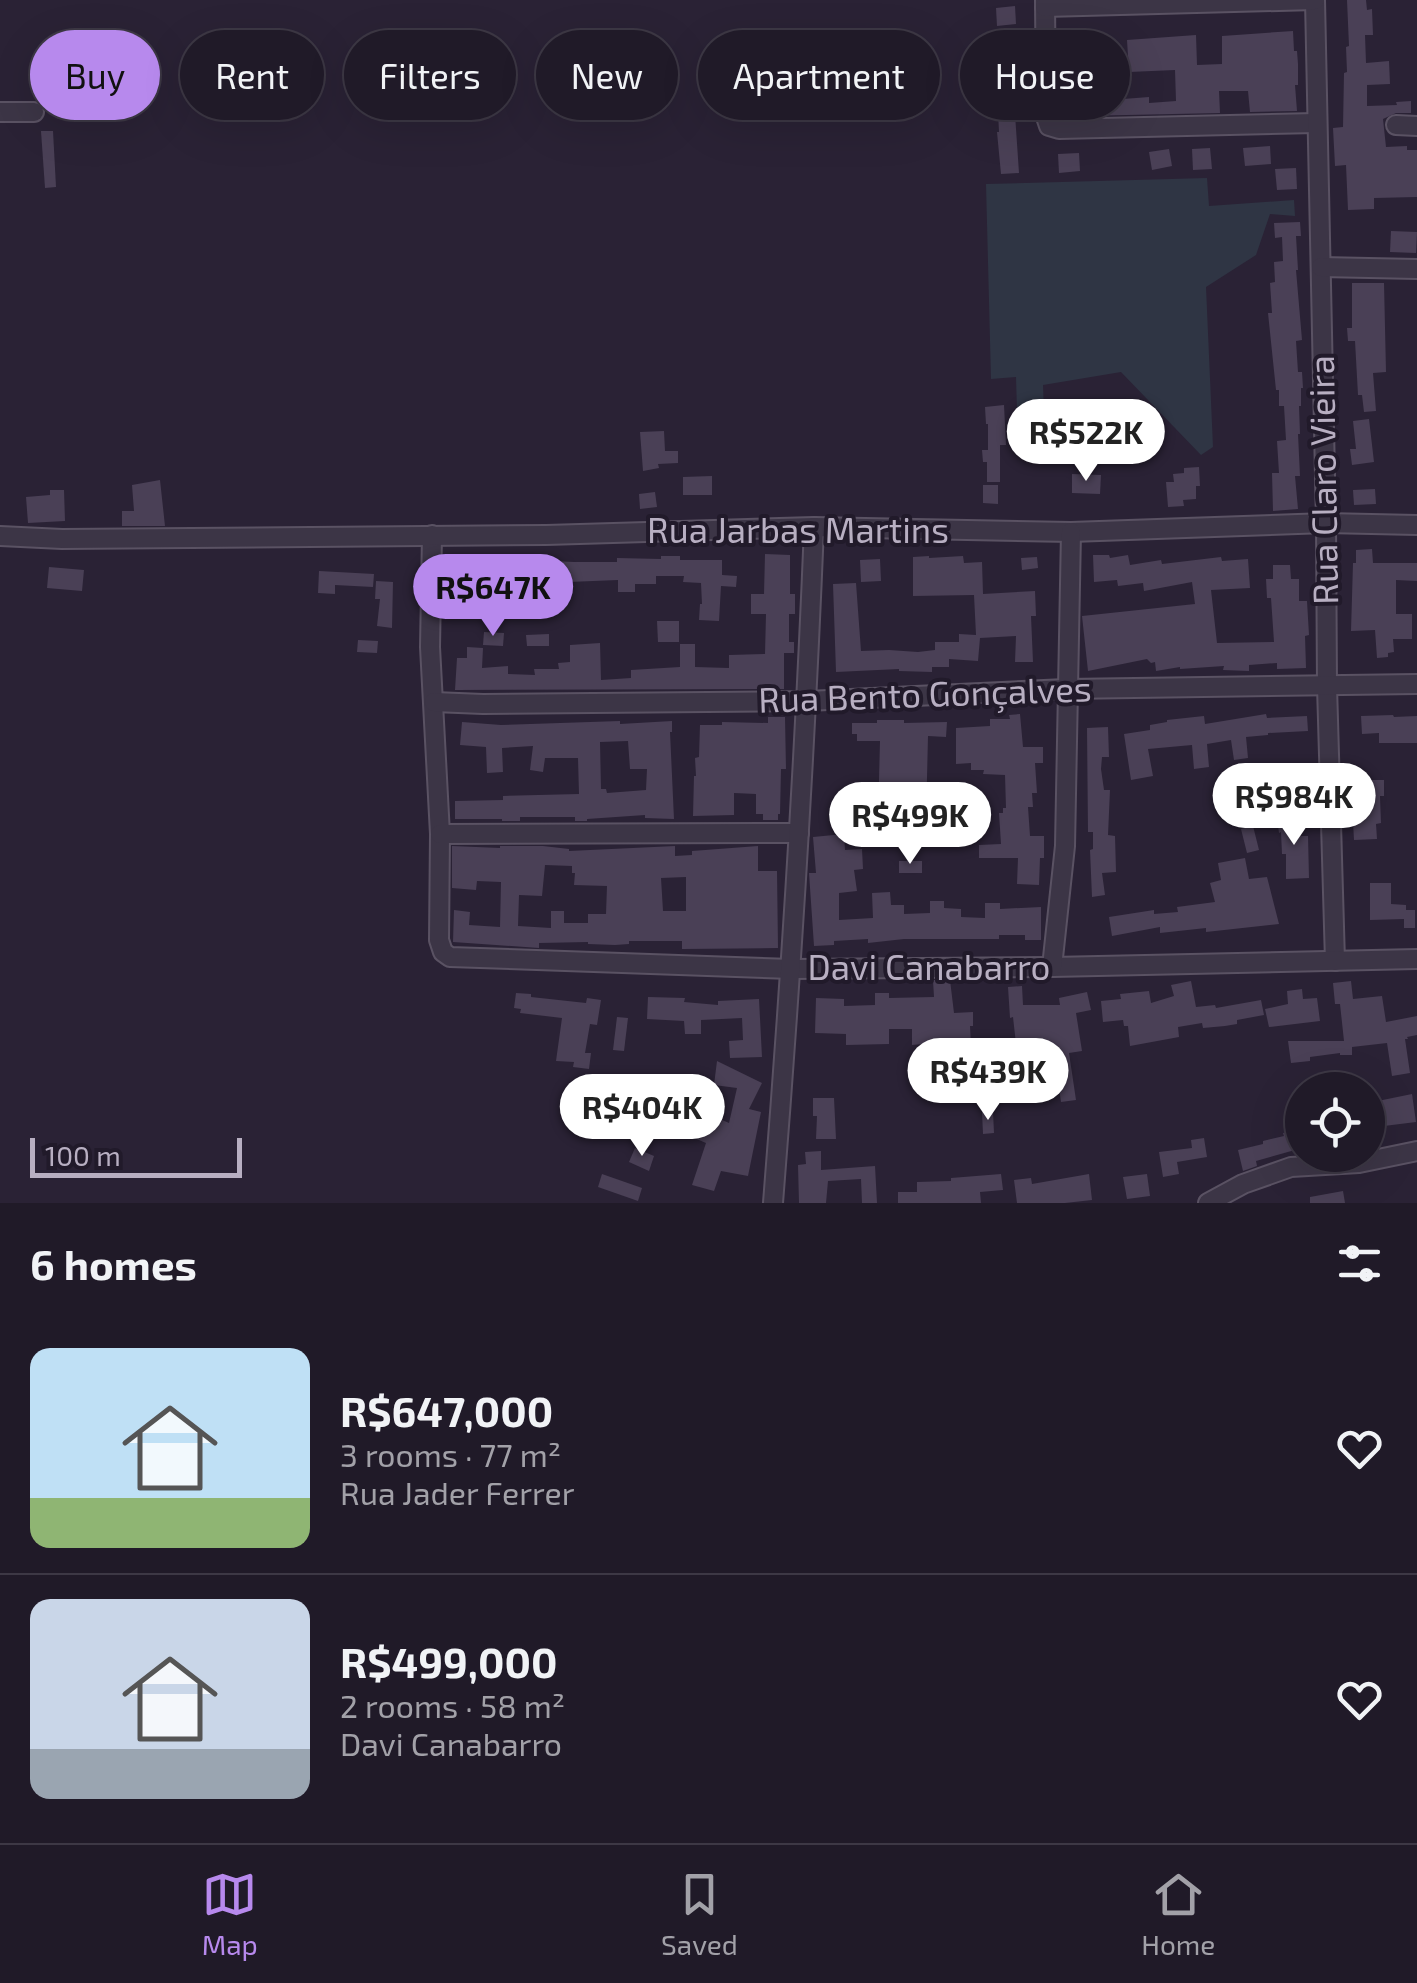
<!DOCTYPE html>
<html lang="en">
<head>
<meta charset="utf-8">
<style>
	body { margin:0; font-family:"Exo 2",sans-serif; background:#2d2734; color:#f1f3f6; height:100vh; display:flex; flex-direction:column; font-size:38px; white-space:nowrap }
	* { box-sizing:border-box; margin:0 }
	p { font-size:32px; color:#a2a1a8 }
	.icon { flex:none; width:55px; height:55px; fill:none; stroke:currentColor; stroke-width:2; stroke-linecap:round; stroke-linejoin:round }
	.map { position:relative; height:1203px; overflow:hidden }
	.panel { display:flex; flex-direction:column; background:#201a28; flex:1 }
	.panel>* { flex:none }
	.top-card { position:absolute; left:30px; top:30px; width:1358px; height:90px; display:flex; gap:20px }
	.fabs { position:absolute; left:1285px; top:1072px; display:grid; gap:20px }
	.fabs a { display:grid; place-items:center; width:100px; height:100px; border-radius:50%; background:#201a28; box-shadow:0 10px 40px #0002,0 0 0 2px #3d3845; font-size:50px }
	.scale { position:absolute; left:30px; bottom:25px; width:212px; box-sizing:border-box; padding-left:10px; border:5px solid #b8afc2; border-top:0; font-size:28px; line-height:35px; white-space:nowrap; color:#b8afc2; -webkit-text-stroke:8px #211a2a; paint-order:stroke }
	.price { position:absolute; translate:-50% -85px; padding:0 22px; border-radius:35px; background:#fff; color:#222; font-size:32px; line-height:65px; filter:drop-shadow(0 2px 5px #0008) }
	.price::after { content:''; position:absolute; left:50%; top:60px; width:30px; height:22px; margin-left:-15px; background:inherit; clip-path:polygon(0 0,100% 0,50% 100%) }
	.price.selected { background:#b789ed; color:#111 }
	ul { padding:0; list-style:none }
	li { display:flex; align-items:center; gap:30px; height:250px; padding:0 30px }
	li+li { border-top:2px solid #3d3845 }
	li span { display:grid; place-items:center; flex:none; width:280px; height:200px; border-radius:20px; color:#555 }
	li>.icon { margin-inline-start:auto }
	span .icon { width:120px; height:120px; fill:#fffc; stroke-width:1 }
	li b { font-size:42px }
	h2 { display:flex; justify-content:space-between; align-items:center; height:120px; padding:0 30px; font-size:42px }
	.pill { padding:0 35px; border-radius:45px; background:#201a28; box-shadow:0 10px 40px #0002,0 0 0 2px #3d3845; font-size:35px; line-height:90px }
	.pill.selected { background:#b789ed; color:#111 }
	.tab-bar { display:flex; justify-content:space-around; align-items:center; height:140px; border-top:2px solid #3d3845; background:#201a28; font-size:28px; color:#a2a1a8 }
	.tab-bar a { display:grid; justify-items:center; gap:5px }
	.tab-bar .selected { color:#b789ed }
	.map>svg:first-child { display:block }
</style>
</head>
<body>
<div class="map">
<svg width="1417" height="1203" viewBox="0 0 1417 1203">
	<rect width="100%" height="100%" fill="#2a2235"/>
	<path fill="#2f3544" d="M1207,178L1209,206L1294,200L1295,216L1270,214L1256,255L1206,287L1213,447L1201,455L1121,372L1043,385L1044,411H1017L1016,377L991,379L986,184Z"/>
	<path fill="#443559" d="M787,45L835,79L795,119L736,115L716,66Z"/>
	<g fill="#4a4056" fill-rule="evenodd">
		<path d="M1347,0H1366L1367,10L1372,9L1373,35H1365L1366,63L1389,61L1390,84L1367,85V106L1397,105L1396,102L1411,101V113H1396L1383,119L1386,147L1407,146V150H1417V197L1374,198V209L1348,210L1346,165L1335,166L1333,128L1343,127L1344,73L1347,72L1346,47L1349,46Z"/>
		<path d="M1015,6L1016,24L997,26L996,8Z"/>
		<path d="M1293,31L1294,51H1297L1298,64V85H1295L1297,111L1250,112L1248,91H1219L1220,113L1080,116L1075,67L1071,68L1069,42L1097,40L1099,82L1123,81V99L1149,97V103L1176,101L1175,70L1129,72L1127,40L1196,35L1197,65L1222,64V36Z"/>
		<rect x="63" y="42" width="18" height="29"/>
		<path d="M983,56L999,57V68H1019L1017,85L1019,114H1015L1019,173L1001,174L997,132H999L996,73L983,72Z"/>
		<path d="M41,131H53L56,187L45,188Z"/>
		<path d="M1270,146L1271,164L1245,166L1243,148Z"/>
		<path d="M1210,148L1212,169L1193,170L1192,149Z"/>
		<path d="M1169,149L1172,166L1152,170L1149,152Z"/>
		<path d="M1079,153L1080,171L1059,173L1058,154Z"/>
		<path d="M1296,168L1297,189L1277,190L1275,169Z"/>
		<path d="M1300,222L1301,236H1296L1298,270H1296L1302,340L1296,341L1298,372H1302L1303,388H1301V406H1299L1300,434H1298L1300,476H1295L1298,509L1273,511L1272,473H1279L1277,441L1286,440L1284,406H1279V390H1276L1268,313H1272L1270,283L1275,282L1274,262L1283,261L1282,237L1275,238L1274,223Z"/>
		<path d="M1391,231L1417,232L1416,253L1390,252Z"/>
		<path d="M1352,283H1384L1386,372L1373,373L1376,411L1364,412L1362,395H1358L1355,341H1348L1347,328H1352Z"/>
		<path d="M1004,405L1006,445H1000V482H987V462H983L982,450H988V424H986L985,407Z"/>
		<path d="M1369,419L1374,462L1352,465L1350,449H1356L1353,421Z"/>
		<path d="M664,431L665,451H678V463L658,464L659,468L643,471L640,432Z"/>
		<path d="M1199,467L1200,486H1196V499L1183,500L1184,506L1168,507L1166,482H1174L1173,474L1184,473V468Z"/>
		<path d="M1072,474L1101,475L1100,494L1072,493Z"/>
		<path d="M712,476V495H683V477Z"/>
		<path d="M160,480L165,526H122V511H134L132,485Z"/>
		<path d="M983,485H998V504L983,503Z"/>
		<path d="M1375,489L1376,504L1354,505L1353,490Z"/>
		<path d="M50,490H64L65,521L28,523L26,497L50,495Z"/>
		<path d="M655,492L657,507L640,509L639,494Z"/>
		<path d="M1372,549L1373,563H1417V581L1396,580V614H1412V639H1393L1394,652L1388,653V657L1377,658L1375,630L1351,631L1353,563H1356V550Z"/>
		<path d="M765,554L790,555V594H795V614H789V642H794V653H784V689L455,690L457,658H467V647L483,648L482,668L508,666V674L535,675L534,669H559L558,663L570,662V645L600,643L601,680L631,678V670L680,667V644H695V667L729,668V655L765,654L766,614H751V594H764Z"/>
		<path d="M1093,555H1109L1110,558L1128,555L1130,565L1161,560L1162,564L1221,557L1222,561L1248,559L1250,588L1211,590L1217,643L1274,642L1271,598H1267L1266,579H1273V565H1290L1291,579H1299V601H1307L1309,635L1305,636L1306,668L1277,669V663L1249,665V671L1223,670L1224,666L1180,669V667L1156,671L1155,662L1151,663L1147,659L1088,671L1082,616L1195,604L1192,582L1144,591L1143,583L1118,586L1117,580L1094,582Z"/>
		<path d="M661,556H680V560H722V575L737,576L736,587L721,586L719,621L699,620L700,604H702L701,583L683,582L684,576H656V584H635V592H618V580L544,583L513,587L514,603L494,602V609H483L482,615L471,614L472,588H459L458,576H467L466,563H478L479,574L514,576V568L531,569L532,560L574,562H617V558L661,559Z"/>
		<path d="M929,556V558L963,556L964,563L982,562L983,594L1035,591L1036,616H1031L1033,662H1015L1016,636L980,638L978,661L949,659V667H932V672L899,671V669L836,672L833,584L856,583L861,651L889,650L918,652L935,650V642H959V634L976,635L974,595L913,596V557Z"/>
		<path d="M1037,557L1038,568L1022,570L1021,558Z"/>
		<path d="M880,559L881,581L861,582L860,560Z"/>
		<path d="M49,567L84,570L82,591L47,588Z"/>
		<path d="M319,571L374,574L373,587L335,585V594L318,593Z"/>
		<path d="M376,581L393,582L392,628L377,626L380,599H375Z"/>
		<path d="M657,621H679V642H658Z"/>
		<path d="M484,632L504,633L503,646L483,645Z"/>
		<path d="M549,634V646H527L526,635Z"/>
		<path d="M358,640L378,641L377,653L357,652Z"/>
		<path d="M1020,714L1023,747H1043V763H1035L1037,793H1032L1033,807H1028L1030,836H1044V858H1040L1039,885L1017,884L1018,858H979V845L1001,844L999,813H1003V808H1006L1005,775L983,774L984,770H971V763L956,764V728L990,726V719H1010L1009,715Z"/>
		<path d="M1266,714L1267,718L1307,716L1308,731L1268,733V735L1246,737L1248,758L1234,760L1231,740L1207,744L1209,767L1194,769L1192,745L1148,749L1153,776L1131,780L1124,734L1150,730V725L1167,722V720L1204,716L1205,724Z"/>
		<path d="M1393,715L1394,717L1417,716V743H1379V733L1362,734L1361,716Z"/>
		<path d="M768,717H785L786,769H781L780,814H778V820H763V814H756V794L734,793V815L693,816L694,776H696L695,758L699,757L700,725H722V722L768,723Z"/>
		<path d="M877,720H904V723L947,722L946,737L928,736L926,820L878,819L880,741H857V734H852V723H877Z"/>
		<path d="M620,721V724L672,721V732H670L674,819L645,818V815L587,819V821H575V817H520V821H502V819H455V801L503,800V796L579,794L578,758H545L543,772L530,770L533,746L502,748L503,772L487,773L486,747L460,745L462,722L501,725ZM628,741L630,769H647L646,790L607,793L606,789H601L600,742Z"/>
		<path d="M1108,727L1109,757H1102L1101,769L1104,790H1110L1108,835L1115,836L1116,872L1102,873L1105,895L1092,897L1090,850L1093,849V832H1088L1087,728Z"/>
		<path d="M1290,770L1292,786L1257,790L1255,775Z"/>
		<path d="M1362,780H1384V796H1380L1381,823L1376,824L1377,839L1354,840L1352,803L1362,802Z"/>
		<path d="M1307,794L1309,810L1294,812L1291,796Z"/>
		<path d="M1298,815L1301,836H1308L1309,878L1286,879V854H1282L1281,832L1279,833L1277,818Z"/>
		<path d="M1253,826L1259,850L1247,853L1241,829Z"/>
		<path d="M844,834L845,850L862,849L863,869L854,870L857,891L839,893V920L873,918L872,893L890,892L891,905H904V914L930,913V901H944V908L961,909V917L985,918V903H1000V909L1041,907V940H1025V935H999V939H904L868,943V939L834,941V945L814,946L809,873H816L813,837Z"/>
		<path d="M452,846L500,848V846H543L569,849V851L675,846V856L692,855V851L758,846V871H777L778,948L682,949V941H629V944L615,945L588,944V942L539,943V948L453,942L454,910L470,912L469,925L500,927L501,882L477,881L476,890L452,888ZM545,865L572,866V873H575L574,885L607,886L606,914H588V923H564V911H551V928L518,926L519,895L542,896ZM686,877V911H663L661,878Z"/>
		<path d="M1245,858L1249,879L1267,877L1279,924L1206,932V928L1160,933V927L1112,936L1109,917L1154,910V914L1178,912L1177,907L1215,902L1210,883L1221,880L1218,863Z"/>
		<rect x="899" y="861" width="23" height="12"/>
		<path d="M1370,883H1391V904L1406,905V910H1415V928H1404V919L1370,920Z"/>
		<path d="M933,980H950L954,1013L973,1012V1026H970L971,1045H957L956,1041L912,1045V1029H889V1044L846,1045V1034L815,1033L816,998L844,999V1006L875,1005V993H889V998L934,997Z"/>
		<path d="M1191,981L1196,1007L1215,1005L1216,1008L1261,1000L1264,1015L1237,1020V1024L1225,1026L1203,1028L1202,1023L1178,1027L1179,1037L1130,1046L1128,1026H1124L1123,1020L1103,1022L1101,1001L1121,999L1120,994L1149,991L1151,1003L1174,996L1171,985Z"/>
		<path d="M1351,981L1353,999L1382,996L1386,1022L1417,1016V1035L1407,1037L1408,1039H1405L1410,1073L1392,1076L1387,1043L1352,1047V1055H1340V1053L1310,1057V1061L1291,1063L1288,1041H1344L1340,1004H1335L1333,983Z"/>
		<path d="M1022,986L1023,1005H1060L1059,998L1087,992L1091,1010L1076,1013L1082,1051L1069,1053L1076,1100L1061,1102L1058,1081L1035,1083L1030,1043L1016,1044L1013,1017L1010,1018L1008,987Z"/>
		<path d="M1302,989L1303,999L1317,998L1320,1021L1269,1027L1265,1009L1288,1004L1287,991Z"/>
		<path d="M516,993L531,994V997L586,1003L587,998L601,1000L597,1025L590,1024L585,1053H591L589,1069L573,1067L574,1062L556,1061L562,1018L520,1013L521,1009L514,1008Z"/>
		<path d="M648,997L685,998L684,1002L718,1005V1001L759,999L762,1057L730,1058L729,1041L743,1040L742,1018L701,1020V1034H685L684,1021L647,1019Z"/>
		<path d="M617,1017L628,1018L624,1051L613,1050Z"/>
		<path d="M717,1061L762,1083L749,1109L761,1112L748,1176L721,1171L714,1191L692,1185L706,1143L685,1134L691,1123L680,1118L686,1104L729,1123L737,1088L714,1085Z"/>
		<path d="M1412,1094L1416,1122L1368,1128V1103Z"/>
		<path d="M813,1098H834L836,1139H816L817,1116H813Z"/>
		<path d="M982,1112H993L994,1133L983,1134Z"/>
		<path d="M1300,1112L1302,1118V1148L1256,1161L1257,1166L1243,1171L1238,1150L1263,1144V1141L1284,1136L1283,1133L1288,1132L1283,1119Z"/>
		<path d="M1204,1138L1207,1157L1177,1162L1179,1174L1163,1177L1159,1152L1192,1148L1191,1140Z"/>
		<path d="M635,1148L654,1156L649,1171L629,1162Z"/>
		<path d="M821,1151V1170L875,1166L877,1203H862L861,1179L828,1181L826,1203H799L798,1165L806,1164L805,1152Z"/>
		<path d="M602,1174L642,1188L638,1201L598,1187Z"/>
		<path d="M1001,1174L1003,1190L980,1192L981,1203H898V1192H917V1182L951,1181V1178Z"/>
		<path d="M1089,1174L1092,1200L1065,1203H1017L1014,1180L1031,1178L1032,1184Z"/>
		<path d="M1147,1174L1150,1196L1127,1199L1123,1177Z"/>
		<path d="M1343,1191L1345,1203H1310V1197Z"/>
	</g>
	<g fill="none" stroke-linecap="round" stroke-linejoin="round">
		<defs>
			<g id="minor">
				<path d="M1045,0L1046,117L1049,126L1059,129L1316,123"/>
				<path d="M1315,0L1326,523L1327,686L1335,961"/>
				<path d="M1045,7L1315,0"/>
				<path d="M0,112H34"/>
				<path d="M1396,125L1417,126"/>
				<path d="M1321,267L1417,269"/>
				<path d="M432,535L430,647L440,834L439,940L443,952L450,957L791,969L1052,967L1417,959"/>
				<path d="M0,536L62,539L546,535L814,527L1071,532L1326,523L1417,525"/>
				<path d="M434,702L483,704L807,701L1066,689L1417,684"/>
				<path d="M440,834L799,833"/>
				<path d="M1052,967L1065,846L1071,532"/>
				<path d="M773,1203C791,978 805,752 814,527"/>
				<path d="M1208,1203L1243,1184L1291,1167L1359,1163L1417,1151"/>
			</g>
		</defs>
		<use href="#minor" stroke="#5a5263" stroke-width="22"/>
		<use href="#minor" stroke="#3c3546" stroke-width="18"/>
	</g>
	<g text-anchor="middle" stroke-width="8" stroke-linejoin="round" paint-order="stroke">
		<g font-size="35" fill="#b8afc2" stroke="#211a2a">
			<text transform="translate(1324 480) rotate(-91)" y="12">Rua Claro Vieira</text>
			<text x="798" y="543">Rua Jarbas Martins</text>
			<text transform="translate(925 695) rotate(-2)" y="12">Rua Bento Gonçalves</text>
			<text x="929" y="980">Davi Canabarro</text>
		</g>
	</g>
</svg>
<div class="fabs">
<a><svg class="icon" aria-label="locate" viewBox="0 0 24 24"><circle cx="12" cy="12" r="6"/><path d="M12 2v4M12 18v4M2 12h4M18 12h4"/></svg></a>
</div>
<div class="scale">100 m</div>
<b class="price" style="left:1086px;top:484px">R$522K</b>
<b class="price selected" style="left:493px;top:639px">R$647K</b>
<b class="price" style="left:1294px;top:848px">R$984K</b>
<b class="price" style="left:910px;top:867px">R$499K</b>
<b class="price" style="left:988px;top:1123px">R$439K</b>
<b class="price" style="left:642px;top:1159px">R$404K</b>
<div class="top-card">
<a class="pill selected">Buy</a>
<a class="pill">Rent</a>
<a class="pill">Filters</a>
<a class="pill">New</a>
<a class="pill">Apartment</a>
<a class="pill">House</a>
</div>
</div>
<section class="panel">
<h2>6 homes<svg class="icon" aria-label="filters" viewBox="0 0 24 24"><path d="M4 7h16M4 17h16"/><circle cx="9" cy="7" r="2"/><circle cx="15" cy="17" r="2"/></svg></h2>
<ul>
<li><span style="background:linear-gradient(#bfe0f5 75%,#8fb573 0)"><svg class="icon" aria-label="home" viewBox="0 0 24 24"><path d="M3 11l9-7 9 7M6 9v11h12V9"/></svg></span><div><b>R$647,000</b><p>3 rooms · 77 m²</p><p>Rua Jader Ferrer</p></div><svg class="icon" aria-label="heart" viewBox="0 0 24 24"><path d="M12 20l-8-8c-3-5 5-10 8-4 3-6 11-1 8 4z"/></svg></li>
<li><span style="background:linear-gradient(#c9d6e8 75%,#9aa5b1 0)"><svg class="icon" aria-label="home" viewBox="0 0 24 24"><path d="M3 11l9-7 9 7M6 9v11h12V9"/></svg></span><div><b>R$499,000</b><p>2 rooms · 58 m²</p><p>Davi Canabarro</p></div><svg class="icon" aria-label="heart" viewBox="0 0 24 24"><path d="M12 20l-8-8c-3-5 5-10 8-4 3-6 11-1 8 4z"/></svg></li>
</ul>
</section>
<nav class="tab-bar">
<a class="selected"><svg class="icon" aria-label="map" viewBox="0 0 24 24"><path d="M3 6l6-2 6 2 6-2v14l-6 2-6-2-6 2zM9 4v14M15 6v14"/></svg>Map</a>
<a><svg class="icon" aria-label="saved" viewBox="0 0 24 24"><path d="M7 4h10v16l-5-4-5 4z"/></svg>Saved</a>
<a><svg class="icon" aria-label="home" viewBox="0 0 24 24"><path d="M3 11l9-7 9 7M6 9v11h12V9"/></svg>Home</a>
</nav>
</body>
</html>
